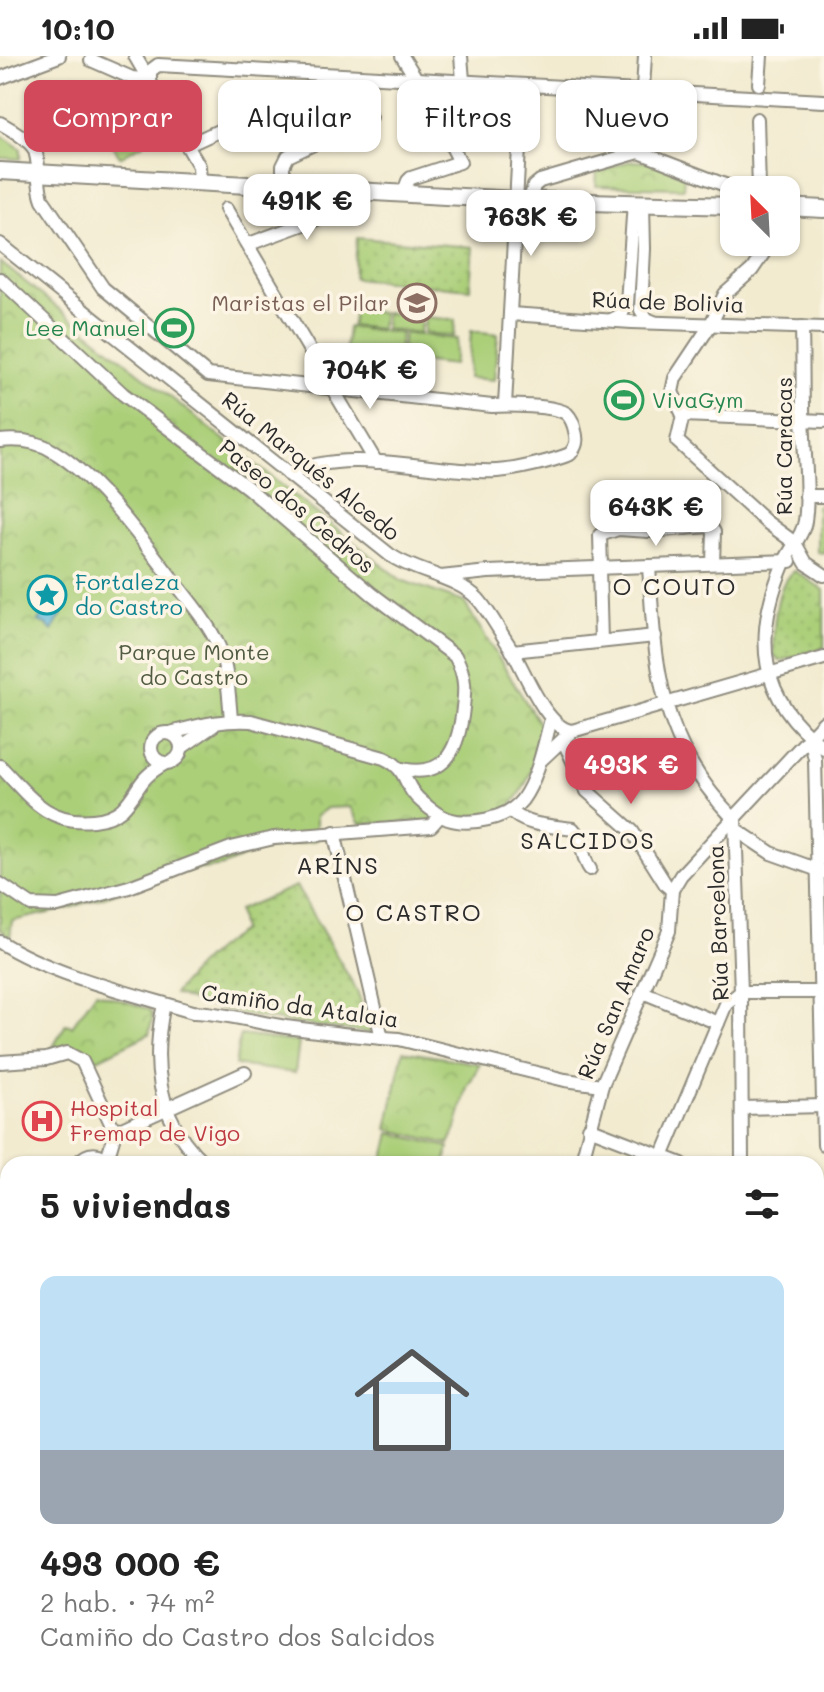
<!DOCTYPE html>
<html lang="es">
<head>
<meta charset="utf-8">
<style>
	body { margin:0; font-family:Mali,sans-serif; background:#f2f2f2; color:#222; height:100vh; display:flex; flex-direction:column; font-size:30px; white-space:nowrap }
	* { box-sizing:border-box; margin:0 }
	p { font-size:26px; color:#767676 }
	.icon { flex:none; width:44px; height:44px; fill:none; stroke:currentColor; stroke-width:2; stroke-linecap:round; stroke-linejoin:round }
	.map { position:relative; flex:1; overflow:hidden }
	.side { position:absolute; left:0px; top:1100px; width:824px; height:536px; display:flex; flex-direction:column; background:#fff; border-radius:24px 24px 0 0; box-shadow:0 2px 6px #0004 }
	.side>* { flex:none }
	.guide { position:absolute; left:24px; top:24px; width:776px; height:72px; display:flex; gap:16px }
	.needle { width:52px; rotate:336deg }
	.buttons { position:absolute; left:720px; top:120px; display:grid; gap:16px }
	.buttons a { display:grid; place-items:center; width:80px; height:80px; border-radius:16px; background:#fff; box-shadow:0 2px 6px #0004; font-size:40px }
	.price { position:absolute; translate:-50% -68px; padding:0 18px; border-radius:16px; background:#fff; color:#222; font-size:26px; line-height:52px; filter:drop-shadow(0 2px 4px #0008) }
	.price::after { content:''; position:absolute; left:50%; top:48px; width:24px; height:18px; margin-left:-12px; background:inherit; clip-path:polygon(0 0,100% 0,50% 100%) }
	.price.selected { background:#d1495b; color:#fff }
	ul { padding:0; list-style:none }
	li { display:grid; align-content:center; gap:16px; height:424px; padding:0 40px }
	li+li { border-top:2px solid #e0e0e0 }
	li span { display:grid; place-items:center; height:248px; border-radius:16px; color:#555 }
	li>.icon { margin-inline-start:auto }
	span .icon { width:144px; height:144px; fill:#fffc; stroke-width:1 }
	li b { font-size:34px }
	h2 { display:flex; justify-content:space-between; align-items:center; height:96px; padding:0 40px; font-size:34px }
	.pill { padding:0 28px; border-radius:16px; background:#fff; box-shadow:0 2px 6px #0004; font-size:28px; line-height:72px }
	.pill.selected { background:#d1495b; color:#fff }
	.status { display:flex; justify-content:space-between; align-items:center; height:56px; padding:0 40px; background:#fff; direction:ltr }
	.status svg { height:22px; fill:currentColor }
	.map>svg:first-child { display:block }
</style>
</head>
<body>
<div class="status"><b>10:10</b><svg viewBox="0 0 49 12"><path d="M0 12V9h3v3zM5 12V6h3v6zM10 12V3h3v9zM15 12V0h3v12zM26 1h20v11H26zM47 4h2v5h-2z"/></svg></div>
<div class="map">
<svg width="824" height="1636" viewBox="0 0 824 1636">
	<defs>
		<pattern id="park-crowns" width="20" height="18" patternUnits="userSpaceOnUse" patternTransform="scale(2)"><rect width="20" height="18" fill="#abcf79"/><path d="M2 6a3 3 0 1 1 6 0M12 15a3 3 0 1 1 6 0" fill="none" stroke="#93b269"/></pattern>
		<pattern id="garden-dots" width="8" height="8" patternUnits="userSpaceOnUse" patternTransform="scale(2)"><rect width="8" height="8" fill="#abcf79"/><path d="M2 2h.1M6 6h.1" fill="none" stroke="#93b269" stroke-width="1.8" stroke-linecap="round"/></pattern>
	</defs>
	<rect width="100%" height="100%" fill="#fcf5e5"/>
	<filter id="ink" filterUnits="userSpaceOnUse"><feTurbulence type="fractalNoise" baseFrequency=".0125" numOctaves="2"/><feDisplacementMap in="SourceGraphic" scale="16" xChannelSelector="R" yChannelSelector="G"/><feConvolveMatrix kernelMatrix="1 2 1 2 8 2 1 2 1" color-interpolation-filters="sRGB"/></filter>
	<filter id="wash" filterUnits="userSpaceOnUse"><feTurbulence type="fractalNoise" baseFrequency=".006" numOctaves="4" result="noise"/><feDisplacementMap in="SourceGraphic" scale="32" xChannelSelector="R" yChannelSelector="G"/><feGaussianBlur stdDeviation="1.8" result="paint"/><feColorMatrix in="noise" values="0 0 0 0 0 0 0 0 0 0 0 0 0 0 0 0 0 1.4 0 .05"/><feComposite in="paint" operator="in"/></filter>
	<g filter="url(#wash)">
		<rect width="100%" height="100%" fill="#f2ebd0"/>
		<g fill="#abcf79" stroke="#6b7d52" stroke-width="2">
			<path d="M116,42L143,88L120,101L92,55Z"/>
			<path d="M0,78L21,93V103L0,102Z"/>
			<path d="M354,253L383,257L381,273L352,270Z"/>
			<path d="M386,257L421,261L420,277L385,273Z"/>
			<path d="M425,261L455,264L454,280L424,277Z"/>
			<path d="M348,271L401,277L398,303L345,297Z"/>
			<path d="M471,275L498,278L494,324L468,322Z"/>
			<path d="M404,277L457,283L454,309L401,303Z"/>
			<path d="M820,448H824V497L817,496V451Z"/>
			<path d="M240,979L299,986L295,1017L235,1009Z"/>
			<path d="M390,1077L449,1091L445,1108L383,1107Z"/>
			<path d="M816,1563L824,1566L823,1619L816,1617Z"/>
		</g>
		<g fill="url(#park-crowns)" stroke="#6b7d52" stroke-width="2">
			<path d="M631,105L649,106L684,119L683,132L596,130L597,115Z"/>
			<path d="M0,206L401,524L464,546L543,674C536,698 530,729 512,748C493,766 390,767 360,768L350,751L327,752L316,760V784L258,795L223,810L185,815L66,853L12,865L10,882L0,873Z"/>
			<path d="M96,936L149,953L153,960L149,978L89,1007C83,994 66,987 52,993L66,968L72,970Z"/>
			<path d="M403,995L480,1008L467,1031L456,1073L449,1088L387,1073Z"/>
		</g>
		<g fill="url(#garden-dots)" stroke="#6b7d52" stroke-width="2">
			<path d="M357,182L473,191L470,233L354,222Z"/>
			<path d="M795,515L824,534V592L780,605L774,599C773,578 774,525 795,515Z"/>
			<path d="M296,830L357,935L371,977C309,969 232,962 174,938C194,913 214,892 242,875L238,854Z"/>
			<path d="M0,1464L8,1472V1508L0,1509Z"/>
			<path d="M22,1628H64L56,1636H28Z"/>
		</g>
		<path fill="#5cb7da" stroke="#447182" stroke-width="2" d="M52,551L60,554L62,558L52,575L47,569L38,565Z"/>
	</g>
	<g filter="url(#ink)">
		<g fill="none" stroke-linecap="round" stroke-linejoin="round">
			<defs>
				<g id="minor">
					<path d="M135,0L199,110L200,126"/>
					<path d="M402,0L415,21"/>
					<path d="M461,0L463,24"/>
					<path d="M91,4L132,22L150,24"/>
					<path d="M0,22L59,0"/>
					<path d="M150,24V15L158,9L824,45"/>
					<path d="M759,28L761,0"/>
					<path d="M757,63L759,134"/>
					<path d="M0,67C11,73 25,81 33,91C41,103 36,128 43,144L103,232L208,319L492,350C506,349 556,349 567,358C571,362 574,370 575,375C578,385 576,391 570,398C553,405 515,414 497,415C431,418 352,389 288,418"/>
					<path d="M188,89L286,44"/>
					<path d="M639,96L645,0"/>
					<path d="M283,131V110L288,100L371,61"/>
					<path d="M403,138L408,125L411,122L460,106L433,54"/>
					<path d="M530,144L534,130L540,125L639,96L738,134"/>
					<path d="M643,147L644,193L641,254L647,263L654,266"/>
					<path d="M226,153L376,406"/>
					<path d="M771,186L752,214L725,238L711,268L675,322L672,336L683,359L677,385L765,465L795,487L806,507L824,519"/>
					<path d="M0,188L390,499C416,517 456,520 478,543C491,558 501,578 512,594C525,616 546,672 572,675"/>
					<path d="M249,188L352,150L355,147L356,134"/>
					<path d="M0,223L123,338L248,432L372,538L455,600C467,621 465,636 462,660C457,695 444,722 403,713"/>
					<path d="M510,258L632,266L824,272"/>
					<path d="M611,264L621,259L627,247L634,146"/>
					<path d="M802,271C803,307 802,344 804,380C805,408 809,438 805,465C803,480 789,494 783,509C753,581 758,642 824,692"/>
					<path d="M505,349L521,55"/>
					<path d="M683,359L824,365"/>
					<path d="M0,385C19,383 37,385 53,395C97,421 139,480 170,520C187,542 208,566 219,591C228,614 229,640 231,664"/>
					<path d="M806,440H824"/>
					<path d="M649,510C655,612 659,686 735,764"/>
					<path d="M599,513L601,585"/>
					<path d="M601,513L600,479L618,473L649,475L710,470L714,476L713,507"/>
					<path d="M441,521L488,516L790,505"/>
					<path d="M512,595L655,580"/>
					<circle cx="166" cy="692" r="15"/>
					<path d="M170,677C198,670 222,663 251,665L384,702C410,714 402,730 422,746C430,753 439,760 448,763C470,770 507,763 522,744C538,722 544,689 551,663"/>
					<path d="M810,682L815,703L824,1089"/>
					<path d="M563,684L587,735L632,775L666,829L672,834"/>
					<path d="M181,692L214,669"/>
					<path d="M541,704L572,675L824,602"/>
					<path d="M0,710C29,740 47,769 93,764C104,763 114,760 122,753C140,735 137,723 164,708"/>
					<path d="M511,754C522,770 555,770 573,773C584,784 581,801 590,813"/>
					<path d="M735,764L741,936L742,1108"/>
					<path d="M735,773L771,797L824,816"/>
					<path d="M334,776L382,982"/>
					<path d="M0,828L31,849L58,850L129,831L231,792L274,782L431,770L440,760"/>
					<path d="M0,886C51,919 133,938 193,956C225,957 255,966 286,971C323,976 362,981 399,983L565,1024L602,1029"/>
					<path d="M741,936H824"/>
					<path d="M645,937L718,967"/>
					<path d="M164,948C151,1007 157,1065 205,1108"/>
					<path d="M0,1006L46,1003L67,997L82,1005L115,1076L107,1103"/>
					<path d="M742,1052L824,1050"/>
					<path d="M589,1072L682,1108"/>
					<path d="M115,1076L245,1017"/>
					<path d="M77,1108C87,1095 101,1095 111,1108"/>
					<path d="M581,1108L602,1029L669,875L672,834L681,819L824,666"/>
					<path d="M659,1108L726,948L741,936"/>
					<path d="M0,1174L8,1182"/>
					<path d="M816,1187L824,1165"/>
					<path d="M0,1223L8,1238"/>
					<path d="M816,1312L824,1315"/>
					<path d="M0,1453L8,1462"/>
					<path d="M0,1519L8,1518"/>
					<path d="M0,1565L4,1591L0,1612"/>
					<path d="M463,1628L476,1636"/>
					<path d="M340,1636L348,1628"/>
					<path d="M551,1636L554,1628"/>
					<path d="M647,1636L650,1628"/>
					<path d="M823,1636L824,1634"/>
				</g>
				<g id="major">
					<path d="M0,115L516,144L734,150"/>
					<path d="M786,151L824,153"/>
					<path d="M0,1374L8,1381"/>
					<path d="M816,1445L824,1424"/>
					<path d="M816,1511L824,1490"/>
					<path d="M119,1628L121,1636"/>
					<path d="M746,1636L749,1628"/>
					<path d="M770,1636L773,1628"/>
				</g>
			</defs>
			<use href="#minor" stroke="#8e8b7e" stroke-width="16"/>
			<use href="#major" stroke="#8e8b7e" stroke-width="20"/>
			<use href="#minor" stroke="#fff" stroke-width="12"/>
			<use href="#major" stroke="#fff" stroke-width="16"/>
		</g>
	</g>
	<defs>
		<symbol id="school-ring" viewBox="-11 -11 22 22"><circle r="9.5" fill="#fcf5e5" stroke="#8d6e63" stroke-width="1.5"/><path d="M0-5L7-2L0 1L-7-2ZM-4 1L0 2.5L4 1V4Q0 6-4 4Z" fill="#8d6e63"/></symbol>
		<symbol id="stadium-ring" viewBox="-11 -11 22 22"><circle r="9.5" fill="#fcf5e5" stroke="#2e9e5b" stroke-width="1.5"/><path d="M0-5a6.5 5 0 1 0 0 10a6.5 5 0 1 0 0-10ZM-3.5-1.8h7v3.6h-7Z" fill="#2e9e5b"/></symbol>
		<symbol id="sight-ring" viewBox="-11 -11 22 22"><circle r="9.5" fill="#fcf5e5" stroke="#0f9aa8" stroke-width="1.5"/><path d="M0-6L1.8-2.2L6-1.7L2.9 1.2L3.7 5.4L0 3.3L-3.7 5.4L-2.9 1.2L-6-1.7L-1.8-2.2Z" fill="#0f9aa8"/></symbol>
		<symbol id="hospital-ring" viewBox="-11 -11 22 22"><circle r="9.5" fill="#fcf5e5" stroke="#e0444e" stroke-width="1.5"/><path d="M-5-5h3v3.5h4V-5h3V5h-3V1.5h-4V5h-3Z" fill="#e0444e"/></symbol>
	</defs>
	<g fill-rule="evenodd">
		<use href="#school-ring" x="395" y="225" width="44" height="44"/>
		<use href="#stadium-ring" x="152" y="250" width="44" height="44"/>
		<use href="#stadium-ring" x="602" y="322" width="44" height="44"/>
		<use href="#sight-ring" x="25" y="517" width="44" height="44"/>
		<use href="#hospital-ring" x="20" y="1043" width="44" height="44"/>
	</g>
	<g text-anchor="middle" stroke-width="7" stroke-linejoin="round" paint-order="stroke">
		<g font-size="22" fill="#2b2b2b" stroke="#fcf5e5">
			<text transform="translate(668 246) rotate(2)" y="8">Rúa de Bolivia</text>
			<text transform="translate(784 390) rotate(-90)" y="8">Rúa Caracas</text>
			<text transform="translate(311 410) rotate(39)" y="8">Rúa Marqués Alcedo</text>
			<text transform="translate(297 450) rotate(40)" y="8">Paseo dos Cedros</text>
			<text transform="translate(718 867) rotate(-92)" y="8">Rúa Barcelona</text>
			<text transform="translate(616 947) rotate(-67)" y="8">Rúa San Amaro</text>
			<text transform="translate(300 950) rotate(8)" y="8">Camiño da Atalaia</text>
		</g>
		<g font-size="22" fill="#785e54" stroke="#fcf5e5" text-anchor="end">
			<text x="389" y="255">Maristas el Pilar</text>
		</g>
		<g font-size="22" fill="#27864d" stroke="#fcf5e5" text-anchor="end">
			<text x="146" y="280">Lee Manuel</text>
			<text x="652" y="352" text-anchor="start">VivaGym</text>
		</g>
		<g font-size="22" fill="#0d838f" stroke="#fcf5e5" text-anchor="start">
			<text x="75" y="534">Fortaleza<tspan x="75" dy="25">do Castro</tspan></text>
		</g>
		<g font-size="22" fill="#515c42" stroke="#fcf5e5">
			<text x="194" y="604">Parque Monte<tspan x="194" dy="25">do Castro</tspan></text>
		</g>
		<g font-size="22" fill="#be3a42" stroke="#fcf5e5" text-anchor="start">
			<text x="70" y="1060">Hospital<tspan x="70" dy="25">Fremap de Vigo</tspan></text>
		</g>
		<g font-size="24" letter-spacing="2" fill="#2b2b2b" stroke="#fcf5e5">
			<text x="675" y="539">O COUTO</text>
			<text x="588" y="793">SALCIDOS</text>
			<text x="338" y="818">ARÍNS</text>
			<text x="414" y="865">O CASTRO</text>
		</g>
	</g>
</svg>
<div class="buttons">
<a><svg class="needle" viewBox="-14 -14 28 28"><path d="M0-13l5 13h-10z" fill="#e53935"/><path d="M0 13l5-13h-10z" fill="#767676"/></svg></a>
</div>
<b class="price" style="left:307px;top:186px">491K €</b>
<b class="price" style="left:531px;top:202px">763K €</b>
<b class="price" style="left:370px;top:355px">704K €</b>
<b class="price" style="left:656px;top:492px">643K €</b>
<b class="price selected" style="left:631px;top:750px">493K €</b>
<div class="guide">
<a class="pill selected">Comprar</a>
<a class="pill">Alquilar</a>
<a class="pill">Filtros</a>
<a class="pill">Nuevo</a>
</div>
<section class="side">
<h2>5 viviendas<svg class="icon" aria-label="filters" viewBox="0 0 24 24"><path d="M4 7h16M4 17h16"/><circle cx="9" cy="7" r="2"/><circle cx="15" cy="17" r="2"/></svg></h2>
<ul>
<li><span style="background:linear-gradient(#bfe0f5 70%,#9aa5b1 0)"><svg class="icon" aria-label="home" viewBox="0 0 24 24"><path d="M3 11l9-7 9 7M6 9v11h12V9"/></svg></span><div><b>493 000 €</b><p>2 hab. · 74 m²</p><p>Camiño do Castro dos Salcidos</p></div></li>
</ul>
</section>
</div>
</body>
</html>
